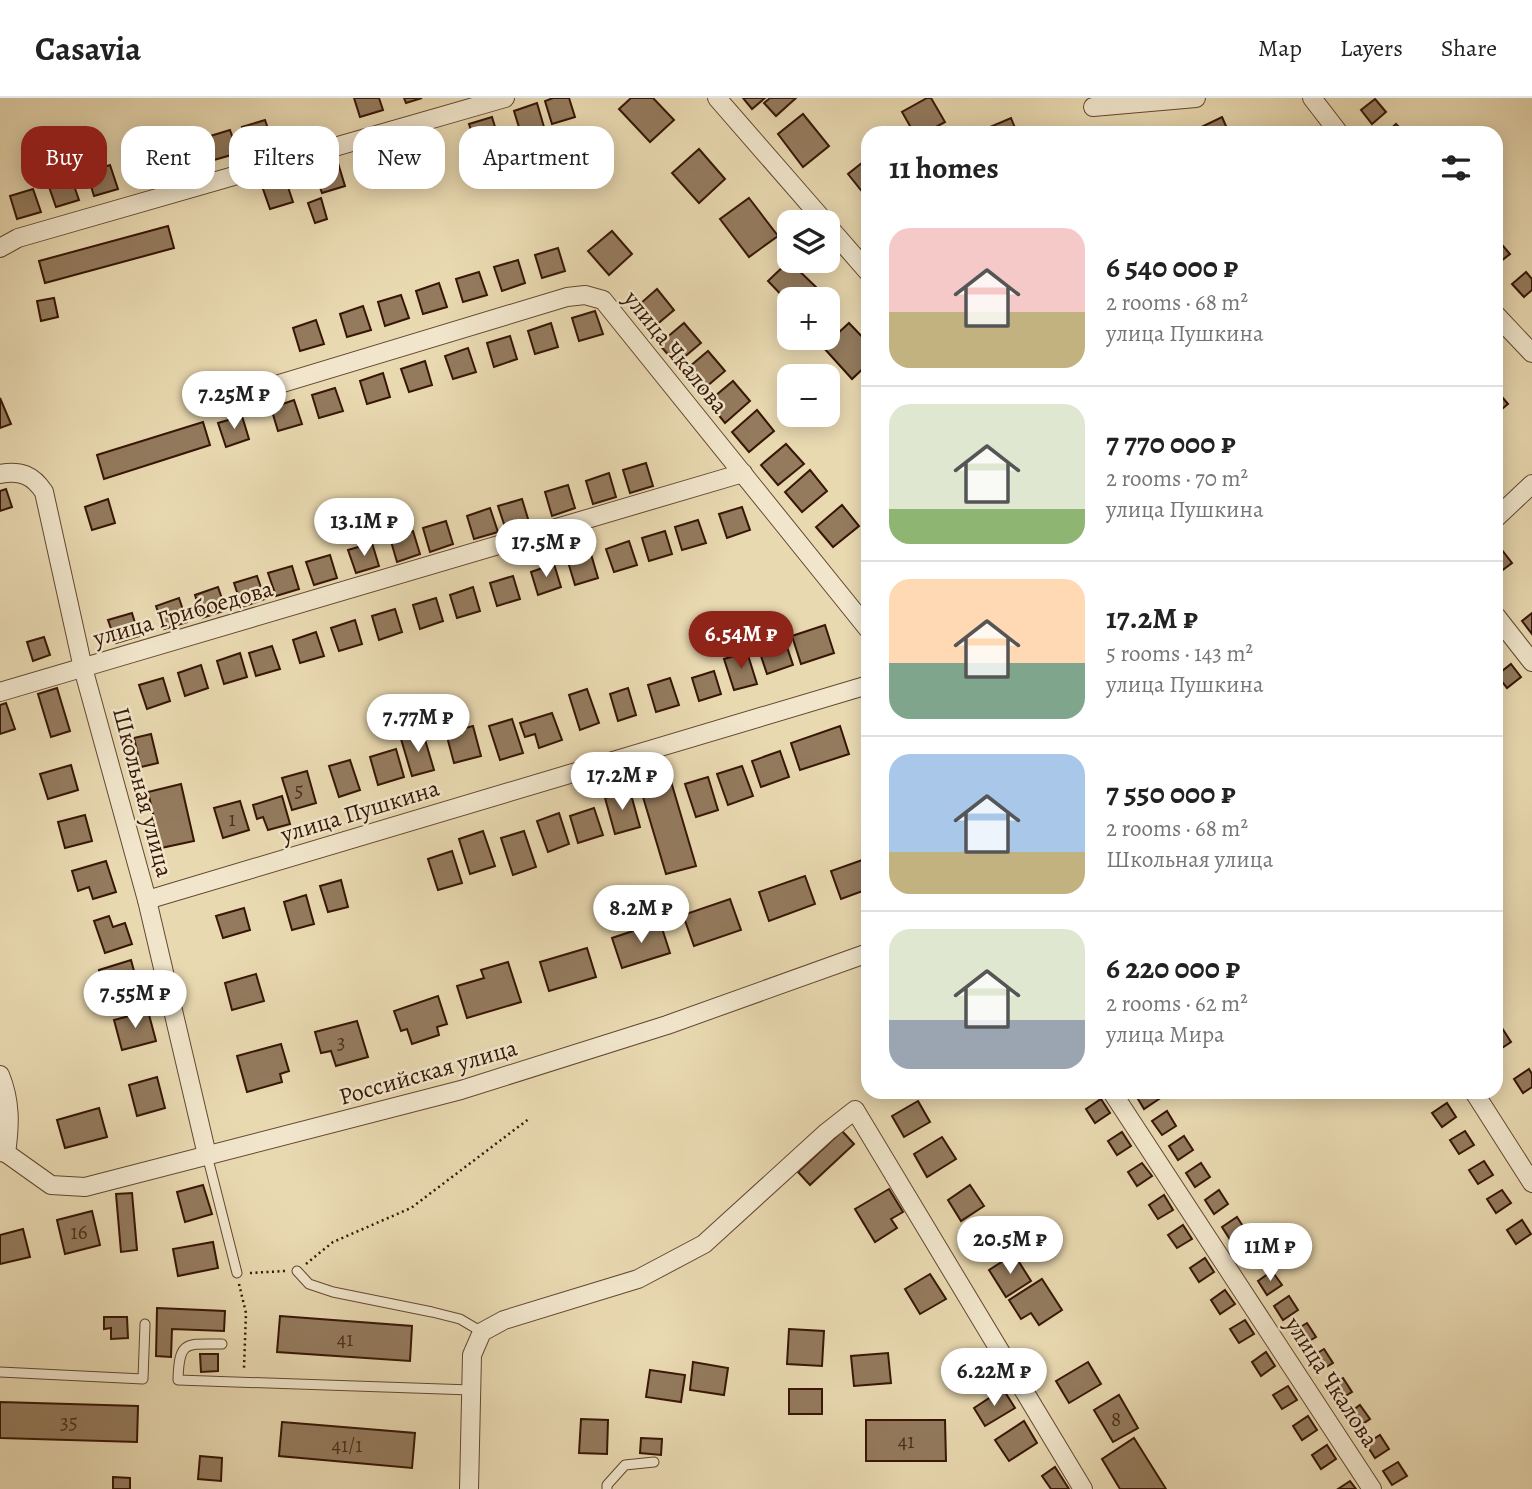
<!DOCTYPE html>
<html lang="en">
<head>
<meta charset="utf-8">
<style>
	body { margin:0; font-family:Alegreya,serif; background:#f2f2f2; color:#222; height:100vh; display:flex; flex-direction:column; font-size:26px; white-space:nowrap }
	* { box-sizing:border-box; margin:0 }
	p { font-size:23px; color:#767676 }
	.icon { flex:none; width:38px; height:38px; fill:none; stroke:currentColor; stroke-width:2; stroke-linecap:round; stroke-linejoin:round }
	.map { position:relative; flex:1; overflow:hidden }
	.sheet { position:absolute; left:861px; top:28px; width:642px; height:973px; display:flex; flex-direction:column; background:#fff; border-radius:21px; box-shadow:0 4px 18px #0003 }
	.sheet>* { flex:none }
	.guide { position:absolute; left:21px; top:28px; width:665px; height:63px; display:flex; gap:14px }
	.buttons { position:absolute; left:777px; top:112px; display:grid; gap:14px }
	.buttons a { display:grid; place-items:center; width:63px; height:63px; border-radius:14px; background:#fff; box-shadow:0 4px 18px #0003; font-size:35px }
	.price { position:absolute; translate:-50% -60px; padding:0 16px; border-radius:24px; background:#fff; color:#222; font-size:23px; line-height:46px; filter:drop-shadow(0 2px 4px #0008) }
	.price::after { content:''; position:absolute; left:50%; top:42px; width:21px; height:16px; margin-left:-10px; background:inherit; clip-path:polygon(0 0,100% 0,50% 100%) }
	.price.selected { background:#8f2418; color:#fff }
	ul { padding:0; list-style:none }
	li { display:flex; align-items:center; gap:21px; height:175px; padding:0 28px }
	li+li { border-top:2px solid #e0e0e0 }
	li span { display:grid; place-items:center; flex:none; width:196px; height:140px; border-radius:21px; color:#555 }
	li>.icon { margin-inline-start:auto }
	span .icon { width:84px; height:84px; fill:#fffc; stroke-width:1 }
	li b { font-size:30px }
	h2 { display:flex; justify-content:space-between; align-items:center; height:84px; padding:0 28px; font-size:30px }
	.pill { padding:0 24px; border-radius:21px; background:#fff; box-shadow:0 4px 18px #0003; font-size:24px; line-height:63px }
	.pill.selected { background:#8f2418; color:#fff }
	header { display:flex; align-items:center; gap:42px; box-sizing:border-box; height:98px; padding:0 35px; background:#fff; border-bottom:2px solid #e0e0e0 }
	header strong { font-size:33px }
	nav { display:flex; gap:38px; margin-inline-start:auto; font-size:24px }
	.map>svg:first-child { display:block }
</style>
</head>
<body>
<header>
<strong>Casavia</strong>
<nav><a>Map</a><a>Layers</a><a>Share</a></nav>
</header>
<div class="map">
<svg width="1532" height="1391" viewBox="0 0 1532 1391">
	<rect width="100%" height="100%" fill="#e9d9b1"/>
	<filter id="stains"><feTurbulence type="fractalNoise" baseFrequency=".00286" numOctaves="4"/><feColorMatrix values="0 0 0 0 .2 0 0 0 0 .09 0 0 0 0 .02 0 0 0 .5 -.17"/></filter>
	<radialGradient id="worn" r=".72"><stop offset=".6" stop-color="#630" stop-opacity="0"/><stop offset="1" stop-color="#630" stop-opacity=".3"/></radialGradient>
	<g fill="#947b5e" stroke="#371605" stroke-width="2">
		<path d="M354,0H379L383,12L360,19Z"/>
		<path d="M404,0H422L406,5Z"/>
		<path d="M553,0H569L575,19L552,26L545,3Z"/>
		<path d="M631,0H653L674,22L650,44L619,11Z"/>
		<path d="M743,0H765L752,11Z"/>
		<path d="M770,0H796L776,18L764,5Z"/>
		<path d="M927,0H931L945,24L925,35H914L902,14Z"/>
		<path d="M1375,1L1386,14L1372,26L1361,12Z"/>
		<path d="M537,5L544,29L521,36L514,13Z"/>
		<path d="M803,16L829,48L803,69L778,36Z"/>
		<path d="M492,19L499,42L476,49L469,26Z"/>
		<path d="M1222,19L1229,35H1194L1193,33Z"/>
		<path d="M1011,20L1017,35H976Z"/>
		<path d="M265,22L273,45L250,52L242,29Z"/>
		<path d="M1396,26L1404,35H1386Z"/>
		<path d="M230,32L238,55L214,62L207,39Z"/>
		<path d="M433,35L440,59L417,66L410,43Z"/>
		<path d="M189,44L197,68L174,75L166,52Z"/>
		<path d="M393,48L400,72L377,79L370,56Z"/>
		<path d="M699,51L725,81L699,105L672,75Z"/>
		<path d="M151,55L159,78L136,86L128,62Z"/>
		<path d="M868,60V101L848,76Z"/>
		<path d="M338,65L345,88L322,95L314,72Z"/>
		<path d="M110,67L118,91L94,98L87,75Z"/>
		<path d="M71,79L79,102L56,109L48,86Z"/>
		<path d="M285,80L293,104L270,111L262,88Z"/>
		<path d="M33,91L41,114L17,121L10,98Z"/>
		<path d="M321,100L327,121L315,125L308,105Z"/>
		<path d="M749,100L778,138L749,159L720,121Z"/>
		<path d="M168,128L174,150L45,185L39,163Z"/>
		<path d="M612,133L632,156L609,177L588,153Z"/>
		<path d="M1498,142L1510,156L1496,167V144Z"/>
		<path d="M558,150L565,173L542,180L535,157Z"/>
		<path d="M518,162L525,185L502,193L494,169Z"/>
		<path d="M789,163L819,192L809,201H789V205L768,183Z"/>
		<path d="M479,174L487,197L463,204L456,181Z"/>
		<path d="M1526,174L1532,181V192L1524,199L1512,186Z"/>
		<path d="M439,185L447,209L423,216L416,193Z"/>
		<path d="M657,191L674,212L649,233L632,213Z"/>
		<path d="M401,197L409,220L385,228L378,204Z"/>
		<path d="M54,200L58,219L41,223L37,203Z"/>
		<path d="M363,208L371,232L347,239L340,216Z"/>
		<path d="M595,213L603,236L579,243L572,220Z"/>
		<path d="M316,222L324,246L300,253L293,230Z"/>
		<path d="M551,225L558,249L535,256L528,233Z"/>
		<path d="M684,225L701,245L676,266L659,246Z"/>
		<path d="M849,225L868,245V266L852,281L823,249Z"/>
		<path d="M510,238L517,261L494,269L487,245Z"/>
		<path d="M468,250L476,274L453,281L445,258Z"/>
		<path d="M708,253L725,273L700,294L683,274Z"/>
		<path d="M425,263L432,287L409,294L401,271Z"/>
		<path d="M383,275L390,299L367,306L360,283Z"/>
		<path d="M733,283L750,303L725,325L708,304Z"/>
		<path d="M335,290L343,313L319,320L312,297Z"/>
		<path d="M1496,292L1508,306L1496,316Z"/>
		<path d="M0,300L11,326L0,330Z"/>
		<path d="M294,302L302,326L278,333L271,310Z"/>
		<path d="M757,312L774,333L749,354L732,334Z"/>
		<path d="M242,318L249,341L226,349L218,325Z"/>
		<path d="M203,324L210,347L104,381L97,357Z"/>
		<path d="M786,346L804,366L778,387L761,367Z"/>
		<path d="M646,365L653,388L630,395L623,372Z"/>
		<path d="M810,372L827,393L802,414L785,394Z"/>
		<path d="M609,375L616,399L593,406L586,383Z"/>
		<path d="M568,387L575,410L552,418L545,394Z"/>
		<path d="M6,391L12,409L0,413V393Z"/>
		<path d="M108,401L115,425L92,432L85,409Z"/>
		<path d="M522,401L529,424L506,432L498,408Z"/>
		<path d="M842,407L859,428L833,449L816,429Z"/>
		<path d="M742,409L750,432L727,440L719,416Z"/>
		<path d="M490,410L498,434L474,441L467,418Z"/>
		<path d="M698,422L706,445L682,452L675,429Z"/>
		<path d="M446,423L453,446L430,454L423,430Z"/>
		<path d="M413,433L420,456L397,464L390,440Z"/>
		<path d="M665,433L672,456L649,463L642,440Z"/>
		<path d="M629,443L637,467L614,474L606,451Z"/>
		<path d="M372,445L379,468L356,475L348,452Z"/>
		<path d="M1502,452L1512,465L1496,477V456Z"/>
		<path d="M591,456L598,480L575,487L568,464Z"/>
		<path d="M330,457L337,480L314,487L306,464Z"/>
		<path d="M554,466L561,489L538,497L531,474Z"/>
		<path d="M292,468L299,491L276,498L268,475Z"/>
		<path d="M257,478L265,501L242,509L234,485Z"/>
		<path d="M513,478L520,501L497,508L490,485Z"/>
		<path d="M218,489L226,512L202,520L195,497Z"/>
		<path d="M473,489L480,513L457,520L450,497Z"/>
		<path d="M179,500L187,524L164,531L156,508Z"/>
		<path d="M436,500L443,523L420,531L413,507Z"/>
		<path d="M395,511L402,534L379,542L372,518Z"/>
		<path d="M132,515L139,538L116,545L108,522Z"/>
		<path d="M1532,515V536L1522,523Z"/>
		<path d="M355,522L362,546L339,553L331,530Z"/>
		<path d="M825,527L834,555L801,566L792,538Z"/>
		<path d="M316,534L324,558L300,565L293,542Z"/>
		<path d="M783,537L793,567L767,576L757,546Z"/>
		<path d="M44,539L50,557L33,563L27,544Z"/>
		<path d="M272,548L280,571L256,578L249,555Z"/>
		<path d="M747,554L757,586L734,592L724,561Z"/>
		<path d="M240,555L247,579L224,586L217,563Z"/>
		<path d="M1511,566L1521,579L1507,590L1497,577Z"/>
		<path d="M201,567L208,590L185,598L178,575Z"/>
		<path d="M714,573L721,596L699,603L692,580Z"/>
		<path d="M163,580L170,603L147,611L139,587Z"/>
		<path d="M670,580L679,607L656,614L648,587Z"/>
		<path d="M57,590L70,633L51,639L38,596Z"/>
		<path d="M628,590L636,617L618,623L610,596Z"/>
		<path d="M587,591L599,625L580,632L569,597Z"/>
		<path d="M6,605L15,631L0,636V607Z"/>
		<path d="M552,615L562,642L539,650L535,636L525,639L520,625Z"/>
		<path d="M512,621L523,655L500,662L489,628Z"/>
		<path d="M473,628L481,658L454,665L446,635Z"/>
		<path d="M840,628L849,656L800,672L791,645Z"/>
		<path d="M423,635L434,672L412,678L401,641Z"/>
		<path d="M151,636L158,665L141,669L134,640Z"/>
		<path d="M396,651L404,679L378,687L370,659Z"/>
		<path d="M780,653L789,679L761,689L752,663Z"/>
		<path d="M350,662L360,692L339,699L329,668Z"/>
		<path d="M71,667L78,692L48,701L40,676Z"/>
		<path d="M742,668L753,698L728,707L717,676Z"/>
		<path d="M307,673L316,705L292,712L282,680Z"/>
		<path d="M708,679L718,712L696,719L685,686Z"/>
		<path d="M670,680L696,768L666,776L640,689Z"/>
		<path d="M181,686L194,743L161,750L148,694Z"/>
		<path d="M630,693L640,729L615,736L605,700Z"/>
		<path d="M282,698L290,726L268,732L263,719L257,721L253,707Z"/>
		<path d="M240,703L249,732L223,740L214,710Z"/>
		<path d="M594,710L603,737L578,745L570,718Z"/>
		<path d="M559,715L569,746L548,754L537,723Z"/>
		<path d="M85,717L92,743L65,750L58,724Z"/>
		<path d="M483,733L495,768L470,776L459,741Z"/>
		<path d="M524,733L536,769L513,777L501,740Z"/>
		<path d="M452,753L462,785L438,792L428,761Z"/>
		<path d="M868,760V791L841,801L831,773Z"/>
		<path d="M106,763L116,794L93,801L89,789L78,793L72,773Z"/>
		<path d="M805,778L815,806L769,823L759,794Z"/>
		<path d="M341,782L348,809L328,814L320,788Z"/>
		<path d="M306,797L314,826L292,832L284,804Z"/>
		<path d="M730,801L741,832L694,848L683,817Z"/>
		<path d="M244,810L250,832L223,840L216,818Z"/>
		<path d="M109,818L113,829L125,825L132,846L105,855L94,823Z"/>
		<path d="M660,824L670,855L622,870L612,840Z"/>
		<path d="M587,850L596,879L549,893L540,864Z"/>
		<path d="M131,862L137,884L126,887L129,894L114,898L112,890L105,892L99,872Z"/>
		<path d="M508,864L521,904L467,920L457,888L484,880L481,872Z"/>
		<path d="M256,876L264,903L232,912L225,885Z"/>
		<path d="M438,898L447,926L437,929L439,937L412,946L407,931L401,933L394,913Z"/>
		<path d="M148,913L156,943L122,952L114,922Z"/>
		<path d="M357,923L368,959L336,968L331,953L321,955L315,934Z"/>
		<path d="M1502,930L1511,944L1496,954V934Z"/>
		<path d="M281,946L289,973L280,976L282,984L247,994L237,958Z"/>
		<path d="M1529,971L1532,976V989L1523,995L1514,981Z"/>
		<path d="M157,979L165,1010L137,1018L129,987Z"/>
		<path d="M1139,994H1154L1159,1001L1144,1011L1135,996Z"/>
		<path d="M1101,1001L1110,1015L1095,1025L1086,1011Z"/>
		<path d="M918,1003L930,1024L904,1039L892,1018Z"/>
		<path d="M1447,1005L1456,1019L1442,1029L1432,1015Z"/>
		<path d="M99,1010L107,1039L65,1050L57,1022Z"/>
		<path d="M1167,1013L1176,1028L1162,1037L1152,1023Z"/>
		<path d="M842,1033L854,1046L810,1087L798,1074Z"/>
		<path d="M1465,1033L1474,1047L1459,1056L1450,1042Z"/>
		<path d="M1122,1034L1131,1048L1117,1057L1108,1043Z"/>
		<path d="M1184,1038L1193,1052L1178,1062L1169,1048Z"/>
		<path d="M942,1039L956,1061L927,1079L914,1056Z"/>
		<path d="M1484,1063L1493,1077L1478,1086L1469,1072Z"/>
		<path d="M1142,1065L1152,1078L1137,1088L1128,1074Z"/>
		<path d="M1201,1065L1210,1079L1195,1089L1186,1075Z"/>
		<path d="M203,1087L212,1116L185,1124L177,1094Z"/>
		<path d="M970,1087L984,1108L961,1123L948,1102Z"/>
		<path d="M889,1091L903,1114L891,1121L897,1130L875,1144L855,1111Z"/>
		<path d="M1219,1092L1228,1106L1214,1116L1205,1102Z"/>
		<path d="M1502,1092L1511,1105L1496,1115L1487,1101Z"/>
		<path d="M132,1095L137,1152L121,1154L116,1096Z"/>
		<path d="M1164,1097L1173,1112L1158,1121L1149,1107Z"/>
		<path d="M92,1113L100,1147L65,1156L57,1122Z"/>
		<path d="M1237,1119L1246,1133L1231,1143L1222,1129Z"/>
		<path d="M1522,1122L1531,1136L1516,1146L1507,1132Z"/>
		<path d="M1183,1127L1192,1141L1177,1150L1168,1137Z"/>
		<path d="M23,1131L30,1159L0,1166V1137Z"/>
		<path d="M213,1144L218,1170L178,1178L173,1151Z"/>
		<path d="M1254,1145L1263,1159L1249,1169L1239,1155Z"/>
		<path d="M1014,1156L1031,1183L1006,1199L989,1172Z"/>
		<path d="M1205,1160L1214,1174L1199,1184L1190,1170Z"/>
		<path d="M1272,1173L1282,1187L1267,1197L1258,1183Z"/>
		<path d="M930,1176L946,1201L920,1216L905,1191Z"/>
		<path d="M1042,1181L1062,1212L1039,1227L1031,1215L1021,1221L1009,1202Z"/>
		<path d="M1225,1192L1235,1206L1220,1216L1211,1202Z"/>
		<path d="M1289,1198L1298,1212L1283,1222L1274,1208Z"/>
		<path d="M157,1210L225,1213L224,1233L172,1231L171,1259L156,1258Z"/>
		<path d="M280,1218L412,1228L410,1263L277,1254Z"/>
		<path d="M104,1219H127L128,1240L111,1241V1230L104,1231Z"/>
		<path d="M1245,1222L1254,1236L1239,1245L1230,1231Z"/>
		<path d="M1307,1225L1316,1239L1301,1248L1292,1234Z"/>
		<path d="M789,1231L824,1233L822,1268L787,1266Z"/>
		<path d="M1324,1251L1333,1265L1318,1274L1309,1260Z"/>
		<path d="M1266,1254L1275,1268L1261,1278L1252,1264Z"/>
		<path d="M888,1255L891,1285L854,1288L851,1258Z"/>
		<path d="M200,1256H218V1273L201,1274Z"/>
		<path d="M693,1264L728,1270L724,1297L690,1292Z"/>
		<path d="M1088,1264L1101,1286L1069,1305L1056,1283Z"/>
		<path d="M650,1272L685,1277L681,1304L646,1299Z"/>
		<path d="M1343,1280L1352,1294L1337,1303L1328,1289Z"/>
		<path d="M1288,1288L1297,1302L1282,1311L1273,1297Z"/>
		<rect x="789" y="1291" width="33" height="25"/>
		<path d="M1003,1291L1015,1310L985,1328L974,1310Z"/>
		<path d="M1119,1297L1138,1330L1113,1344L1094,1312Z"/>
		<path d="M0,1304L138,1308L137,1344L0,1340Z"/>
		<path d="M1360,1307L1370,1321L1355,1331L1346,1317Z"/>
		<path d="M1308,1318L1317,1332L1302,1342L1293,1328Z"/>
		<path d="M581,1321L608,1322L607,1356L579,1355Z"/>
		<path d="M866,1322H945L946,1363H866Z"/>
		<path d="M1024,1323L1037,1345L1009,1363L995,1342Z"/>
		<path d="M282,1324L415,1335L412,1370L279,1358Z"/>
		<path d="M1380,1337L1389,1351L1375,1360L1366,1346Z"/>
		<path d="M641,1340L662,1341L661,1357L640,1355Z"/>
		<path d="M1134,1340L1166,1391H1120L1102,1361Z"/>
		<path d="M1327,1347L1336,1361L1321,1371L1312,1357Z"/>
		<path d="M200,1358L222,1360L221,1383L198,1381Z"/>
		<path d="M1398,1364L1407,1378L1392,1387L1383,1373Z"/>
		<path d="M1055,1369L1069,1391H1051L1042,1378Z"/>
		<path d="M113,1379L130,1380V1391H113Z"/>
		<path d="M1350,1383L1356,1391H1338Z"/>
	</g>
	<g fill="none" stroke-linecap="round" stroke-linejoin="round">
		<defs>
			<g id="lane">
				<path d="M207,1057L237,1175"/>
				<path d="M297,1173L309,1186L333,1194L432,1214L460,1221L482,1234"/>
				<path d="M222,1246C186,1246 179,1242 178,1282L471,1292"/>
				<path d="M0,1274L143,1281L145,1226"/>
				<path d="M607,1391V1387L625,1367L654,1364"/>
			</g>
			<g id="street">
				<path d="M717,0L825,124"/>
				<path d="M1312,0L1339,35"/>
				<path d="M1093,9L1196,0"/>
				<path d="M828,128L868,174"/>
				<path d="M0,150L18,140L505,0"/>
				<path d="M1496,217L1532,255"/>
				<path d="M243,297L567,199L585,197L603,202L868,531"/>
				<path d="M0,376C20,372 33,377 44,394L83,570L147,802L207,1057"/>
				<path d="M1496,420L1532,386"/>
				<path d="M1496,518L1532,564"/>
				<path d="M0,594L743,375"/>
				<path d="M147,802L868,587"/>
				<path d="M0,977C11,1004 10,1027 6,1055"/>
				<path d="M1112,994L1372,1391"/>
				<path d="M1474,994L1532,1085"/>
				<path d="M0,1054L6,1055L51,1087L85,1089L461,992L667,927L868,855"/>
				<path d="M469,1391L472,1257L482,1234L504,1222L638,1181L704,1146L827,1034L855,1012L1083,1391"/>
			</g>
		</defs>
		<use href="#lane" stroke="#644730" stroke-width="11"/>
		<use href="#street" stroke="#644730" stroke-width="20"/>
		<g stroke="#371605" stroke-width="2.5" stroke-dasharray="2 3.5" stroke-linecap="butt">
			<path d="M306,1166L333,1144L411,1110L530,1020"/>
			<path d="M250,1175L285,1173"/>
			<path d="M239,1186L246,1215L244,1270"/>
		</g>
		<use href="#lane" stroke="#f1e6cc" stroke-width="9"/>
		<use href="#street" stroke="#f1e6cc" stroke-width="18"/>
	</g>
	<g text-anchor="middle" stroke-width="5" stroke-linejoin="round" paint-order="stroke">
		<g font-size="21" fill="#4e2f1b">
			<text x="299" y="699">5</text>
			<text x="232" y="728">1</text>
			<text x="341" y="951">3</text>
			<text x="79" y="1141">16</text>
			<text x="345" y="1248">41</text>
			<text x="1116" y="1328">8</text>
			<text x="69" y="1331">35</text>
			<text x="906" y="1350">41</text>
			<text x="347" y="1354">41/1</text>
		</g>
		<g font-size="24" fill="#371605" stroke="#f1e6cc">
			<text transform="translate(676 254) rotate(51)" y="8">улица Чкалова</text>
			<text transform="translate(183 515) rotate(-16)" y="8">улица Грибоедова</text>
			<text transform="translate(143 694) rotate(75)" y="8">Школьная улица</text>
			<text transform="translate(360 713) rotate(-17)" y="8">улица Пушкина</text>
			<text transform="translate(428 974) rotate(-16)" y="8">Российская улица</text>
			<text transform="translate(1332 1284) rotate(57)" y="8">улица Чкалова</text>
		</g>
	</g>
	<rect width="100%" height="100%" filter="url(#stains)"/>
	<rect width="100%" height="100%" fill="url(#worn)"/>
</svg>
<div class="buttons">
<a><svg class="icon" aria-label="layers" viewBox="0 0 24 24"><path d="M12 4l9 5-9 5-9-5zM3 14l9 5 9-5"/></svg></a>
<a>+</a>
<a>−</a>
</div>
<b class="price" style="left:234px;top:333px">7.25M ₽</b>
<b class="price" style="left:364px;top:460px">13.1M ₽</b>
<b class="price" style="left:546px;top:481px">17.5M ₽</b>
<b class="price selected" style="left:741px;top:573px">6.54M ₽</b>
<b class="price" style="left:418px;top:656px">7.77M ₽</b>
<b class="price" style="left:622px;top:714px">17.2M ₽</b>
<b class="price" style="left:641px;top:847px">8.2M ₽</b>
<b class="price" style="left:135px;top:932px">7.55M ₽</b>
<b class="price" style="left:1010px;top:1178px">20.5M ₽</b>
<b class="price" style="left:1270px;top:1185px">11M ₽</b>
<b class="price" style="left:994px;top:1310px">6.22M ₽</b>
<div class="guide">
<a class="pill selected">Buy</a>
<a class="pill">Rent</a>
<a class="pill">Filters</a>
<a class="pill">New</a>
<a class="pill">Apartment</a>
</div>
<section class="sheet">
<h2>11 homes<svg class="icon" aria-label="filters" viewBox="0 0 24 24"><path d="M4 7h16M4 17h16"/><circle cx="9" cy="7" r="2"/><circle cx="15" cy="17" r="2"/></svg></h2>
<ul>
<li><span style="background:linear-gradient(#f6c9c9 60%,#c2b280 0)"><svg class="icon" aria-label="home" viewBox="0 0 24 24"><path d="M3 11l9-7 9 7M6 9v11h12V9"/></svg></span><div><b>6 540 000 ₽</b><p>2 rooms · 68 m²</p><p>улица Пушкина</p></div></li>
<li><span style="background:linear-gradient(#dfe7d0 75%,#8fb573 0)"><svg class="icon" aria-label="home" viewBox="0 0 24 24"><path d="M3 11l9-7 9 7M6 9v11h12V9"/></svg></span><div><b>7 770 000 ₽</b><p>2 rooms · 70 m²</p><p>улица Пушкина</p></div></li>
<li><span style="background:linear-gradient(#ffd9b3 60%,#7fa58c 0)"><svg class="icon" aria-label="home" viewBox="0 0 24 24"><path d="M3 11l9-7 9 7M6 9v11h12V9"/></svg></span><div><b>17.2M ₽</b><p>5 rooms · 143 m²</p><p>улица Пушкина</p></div></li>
<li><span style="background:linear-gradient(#a9c7e8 70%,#c2b280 0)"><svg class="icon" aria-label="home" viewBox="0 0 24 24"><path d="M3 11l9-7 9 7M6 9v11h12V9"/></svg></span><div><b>7 550 000 ₽</b><p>2 rooms · 68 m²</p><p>Школьная улица</p></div></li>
<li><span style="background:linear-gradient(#dfe7d0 65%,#9aa5b1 0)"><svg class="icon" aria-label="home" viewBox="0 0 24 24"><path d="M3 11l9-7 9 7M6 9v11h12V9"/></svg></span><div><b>6 220 000 ₽</b><p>2 rooms · 62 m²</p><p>улица Мира</p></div></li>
</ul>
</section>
</div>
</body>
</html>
